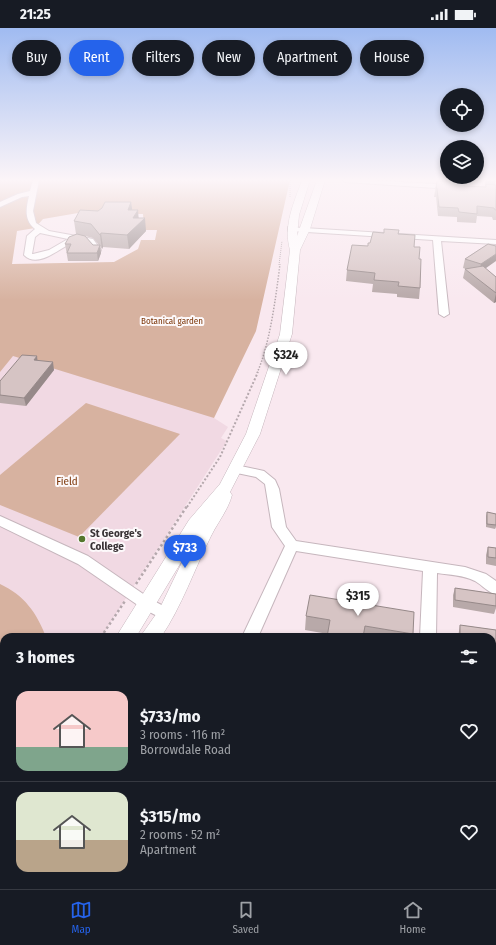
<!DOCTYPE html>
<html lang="en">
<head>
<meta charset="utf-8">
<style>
	body { margin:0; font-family:"Fira Sans Condensed",sans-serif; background:#242831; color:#f1f3f6; height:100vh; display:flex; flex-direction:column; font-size:15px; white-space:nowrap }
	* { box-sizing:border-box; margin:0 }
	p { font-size:13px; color:#9ea1a6 }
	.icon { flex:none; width:22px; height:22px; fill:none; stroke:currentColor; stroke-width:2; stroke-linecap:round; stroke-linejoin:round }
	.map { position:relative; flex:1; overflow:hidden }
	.sheet { position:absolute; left:0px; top:605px; width:496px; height:256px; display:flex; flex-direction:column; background:#171b24; border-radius:12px 12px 0 0; box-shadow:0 2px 6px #0003 }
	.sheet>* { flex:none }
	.top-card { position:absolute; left:12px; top:12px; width:472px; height:36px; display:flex; gap:8px }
	.controls { position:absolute; left:440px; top:60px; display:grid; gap:8px }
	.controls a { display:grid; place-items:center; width:44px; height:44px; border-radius:50%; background:#171b24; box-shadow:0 2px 6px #0003; font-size:20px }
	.price { position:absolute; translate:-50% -34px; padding:0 9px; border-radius:14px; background:#fff; color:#222; font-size:13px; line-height:26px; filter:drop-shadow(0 1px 2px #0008) }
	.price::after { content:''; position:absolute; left:50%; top:24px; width:12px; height:9px; margin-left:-6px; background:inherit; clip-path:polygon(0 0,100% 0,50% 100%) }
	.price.on { background:#2563eb; color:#fff }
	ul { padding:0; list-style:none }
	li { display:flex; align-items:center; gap:12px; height:100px; padding:0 16px }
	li+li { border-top:1px solid #363941 }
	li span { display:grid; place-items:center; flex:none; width:112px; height:80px; border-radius:12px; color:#555 }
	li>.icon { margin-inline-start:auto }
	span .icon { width:48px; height:48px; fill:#fffc; stroke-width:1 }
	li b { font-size:17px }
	h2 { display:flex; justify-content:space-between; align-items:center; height:48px; padding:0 16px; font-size:17px }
	.chip { padding:0 14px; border-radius:18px; background:#171b24; box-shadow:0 2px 6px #0003; font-size:14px; line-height:36px }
	.chip.on { background:#2563eb; color:#fff }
	.status { display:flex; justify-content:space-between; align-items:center; height:28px; padding:0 20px; background:#171b24; direction:ltr }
	.status svg { height:11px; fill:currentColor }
	.menu { display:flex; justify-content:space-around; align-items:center; height:56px; border-top:1px solid #363941; background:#171b24; font-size:11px; color:#9ea1a6 }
	.menu a { display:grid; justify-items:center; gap:2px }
	.menu .on { color:#2563eb }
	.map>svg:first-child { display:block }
</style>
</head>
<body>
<div class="status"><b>21:25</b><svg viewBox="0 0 49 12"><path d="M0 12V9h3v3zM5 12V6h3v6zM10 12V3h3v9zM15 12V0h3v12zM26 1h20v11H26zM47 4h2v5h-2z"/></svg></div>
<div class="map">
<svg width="496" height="861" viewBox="0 0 496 861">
	<rect width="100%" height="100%" fill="#f9e8ef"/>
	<path fill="#f1d9e3" d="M0,294L214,390L228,399L221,410L227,413L101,609H4V748L0,754Z"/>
	<g fill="#d7b2a0" fill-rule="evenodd">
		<path d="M0,152H290L256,303L214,390L13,328L0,344ZM78,185L143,186L144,202H157L155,212H141L138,221L114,234L12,236L17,203L35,200L43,191Z"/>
		<path d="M86,375L180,406L79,509L0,477V447Z"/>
		<path d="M0,556C24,567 37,585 46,609H4V740L0,744Z"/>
	</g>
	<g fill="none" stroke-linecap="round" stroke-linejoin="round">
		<defs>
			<g id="minor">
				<path d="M33,152H39L33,183L36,195L49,203L93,211L101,222L100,224H94L87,215C85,214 81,213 78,213C65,214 40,243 24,227L27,208L35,201C24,192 26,181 29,168L22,169L0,179V174L18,166L30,163ZM40,205L68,211L49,222L33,226H32L35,209Z"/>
				<path d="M342,152H368L451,157L454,159L451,161L345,154Z"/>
				<path d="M288,199L496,212V216L441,213L449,286L444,289L439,286L433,212L291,203H288Z"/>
				<path d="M236,437L264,443L275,452L279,461L286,499L296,513L465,539L486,546L496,553V567C488,564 482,557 475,553C463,547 450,547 437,545L436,609H420L423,543L296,523L258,609H242L285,518L272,499L265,456L256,449L232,444L230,441L232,438Z"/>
				<path d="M0,488L88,528L152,572L171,582L174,586L171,590L166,592L161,590L142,580L78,536L0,498Z"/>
				<path d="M492,750L496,751V769L492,768Z"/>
			</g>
			<g id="major">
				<path d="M302,152H310L299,187L297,208L317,152H325L310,201L300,222L292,306L260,406L230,464L232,467C228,482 218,494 211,508C194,542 182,578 161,609H140L159,582L186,526L136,609H116L189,492L220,456L246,406L280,306L290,222C283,197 294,175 302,152Z"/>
				<path d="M4,782V810L0,812V784Z"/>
				<path d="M4,822V851L0,853V823Z"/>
			</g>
		</defs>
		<use href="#minor" stroke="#c6b6bd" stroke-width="2"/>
		<use href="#major" stroke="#c6b6bd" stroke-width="1"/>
		<g stroke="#b5a8ad" stroke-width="1" stroke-dasharray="1 1" stroke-linecap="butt">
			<path d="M290,152V169"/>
			<path d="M279,237L282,213"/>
		</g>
		<path stroke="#b5a8ad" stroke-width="1.5" stroke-dasharray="1.5 1.5" stroke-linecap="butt" d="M257,345C270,316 276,268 280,236"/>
		<path stroke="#b5a8ad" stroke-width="2" stroke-dasharray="2 2" stroke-linecap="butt" d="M187,479L220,429L258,344"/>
		<g stroke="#b5a8ad" stroke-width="2.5" stroke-dasharray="2.5 2.5" stroke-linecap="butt">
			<path d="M136,556L187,478"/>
			<path d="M101,609L125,573"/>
		</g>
		<path stroke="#b5a8ad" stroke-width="3" stroke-dasharray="3 3" stroke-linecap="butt" d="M0,762L4,757"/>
		<use href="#minor" fill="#fff" fill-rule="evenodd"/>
		<use href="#major" fill="#fff" fill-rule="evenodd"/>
	</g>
	<g fill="#b8a9a9" fill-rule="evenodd">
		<path d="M437,152H469L466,157H465V158L486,159V158H485V152H496L495,157H496V192H493L492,189L477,188L476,195L457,194V189L438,188L436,169H434Z"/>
		<path d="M131,174L132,182L139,190L146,203L129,221L103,219L102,221L100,218L101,225L98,233H68L65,216L77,207L76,206L74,193L98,183ZM81,207L93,210L99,217H93Z"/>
		<path d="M384,205L398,206L414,219L419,231L420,260L419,271L397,269V266L372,264L373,256L346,253L347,242L368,218Z"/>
		<path d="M488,216L486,241L496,249V274L494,275L463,250L465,241H466L463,240L465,231Z"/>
		<path d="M37,328V332L54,342L26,378L0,375V353Z"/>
		<path d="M487,484L496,486V499L495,501L486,499V488Z"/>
		<path d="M488,519L496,520V538L486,536V527Z"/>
		<path d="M455,560L496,566V580L494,586L453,579V567Z"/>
		<path d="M306,588L413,606L412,609H327L328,606L305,602Z"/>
		<path d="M460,597L496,602V627L492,626V609H458Z"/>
		<rect x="492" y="677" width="4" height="38"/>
		<path d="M167,857H292L299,861H172L167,858Z"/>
	</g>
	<g fill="#968989">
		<path d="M131,174L133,187L128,182Z"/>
		<path d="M138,182L139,195L145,190L146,203L129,221L127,207L133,190Z"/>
		<path d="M101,205L103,219L102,221L100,207Z"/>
		<path d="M100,217L101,225L98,233L97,225Z"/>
		<path d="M496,226V233L479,245L481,236Z"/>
		<path d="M496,265V274L494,275Z"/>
		<path d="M37,328L38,337L34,332Z"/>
		<path d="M53,334L54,342L26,378L24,370Z"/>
		<path d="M147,857H151L150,861H145Z"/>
	</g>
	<g fill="#d6c4c4" stroke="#968989">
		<rect x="486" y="152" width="10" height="1"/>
		<path d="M437,153L465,155L464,158L486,159V156L496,157V182H495L494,180L477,178V186L459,184L458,180L439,179L437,160H436Z"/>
		<path d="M105,174H131L128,182H138L133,190H145L127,207L101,205L100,207L91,196L74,193L80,182L98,183L102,180Z"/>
		<path d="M384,201L399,202L398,206L415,207L414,219H420L419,231H421L420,260L398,258L399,254L374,252L375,245L347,242L352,217L368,218V215H370L373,204L384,205Z"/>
		<path d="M77,206L85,208L93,217H100L97,225H67L71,216H65L69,209Z"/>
		<path d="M488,216L496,218V226L481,236L465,231Z"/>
		<path d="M483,238L496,249V265L465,241Z"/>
		<path d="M22,327L37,328L34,332L53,334L24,370L0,367V353Z"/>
		<path d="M487,484L496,486V497L487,496Z"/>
		<path d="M488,519L496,520V530L488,529Z"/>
		<path d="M455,560L496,566V578L455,572Z"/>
		<path d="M310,567L414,584L413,606L365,598L363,609H327L330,592L306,588Z"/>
		<path d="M460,597L496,602V616L492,615V609H460Z"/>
		<path d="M492,677H496V705L492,704Z"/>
		<path d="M120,857H147L145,861H117Z"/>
		<path d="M182,857H292L299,861H189Z"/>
		<path d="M320,857H321L329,861H318Z"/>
		<path d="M394,857H417L424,861H398L394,859Z"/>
	</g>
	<linearGradient id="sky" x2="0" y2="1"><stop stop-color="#a0bbf1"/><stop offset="0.56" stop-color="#fcf5f8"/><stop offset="1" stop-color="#fcf5f8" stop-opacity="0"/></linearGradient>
	<rect width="496" height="272" fill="url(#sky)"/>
	<circle fill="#54762d" stroke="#fdf9fb" stroke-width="1.5" cx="82" cy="511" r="4"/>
	<g text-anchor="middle" stroke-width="4" stroke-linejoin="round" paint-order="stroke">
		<g font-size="9" fill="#7c3608" stroke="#fdf9fb">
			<text x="172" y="296">Botanical garden</text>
		</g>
		<g font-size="11" fill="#7c3608" stroke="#fdf9fb">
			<text x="67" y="457">Field</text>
		</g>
		<g font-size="11" font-weight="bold" fill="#393336" stroke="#fdf9fb" text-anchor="start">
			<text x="90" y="509">St George's<tspan x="90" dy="13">College</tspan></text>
		</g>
	</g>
</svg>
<div class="controls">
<a><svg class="icon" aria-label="locate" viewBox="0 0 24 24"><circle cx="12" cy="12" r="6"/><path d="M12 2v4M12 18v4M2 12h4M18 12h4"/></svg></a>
<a><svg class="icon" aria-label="layers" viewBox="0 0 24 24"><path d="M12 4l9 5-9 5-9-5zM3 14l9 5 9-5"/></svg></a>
</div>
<b class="price" style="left:286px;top:348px">$324</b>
<b class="price on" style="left:185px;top:541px">$733</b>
<b class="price" style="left:358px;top:589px">$315</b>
<div class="top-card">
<a class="chip">Buy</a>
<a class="chip on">Rent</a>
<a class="chip">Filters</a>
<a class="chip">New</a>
<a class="chip">Apartment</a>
<a class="chip">House</a>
</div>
<section class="sheet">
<h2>3 homes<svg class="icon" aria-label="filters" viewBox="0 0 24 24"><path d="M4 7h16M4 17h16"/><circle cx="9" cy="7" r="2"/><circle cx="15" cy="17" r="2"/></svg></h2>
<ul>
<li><span style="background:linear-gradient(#f6c9c9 70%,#7fa58c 0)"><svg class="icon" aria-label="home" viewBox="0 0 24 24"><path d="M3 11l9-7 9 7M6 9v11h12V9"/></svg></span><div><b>$733/mo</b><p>3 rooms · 116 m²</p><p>Borrowdale Road</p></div><svg class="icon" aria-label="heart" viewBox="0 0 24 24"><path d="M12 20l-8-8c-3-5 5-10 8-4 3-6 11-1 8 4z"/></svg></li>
<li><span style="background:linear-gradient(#dfe7d0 60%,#b9a48a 0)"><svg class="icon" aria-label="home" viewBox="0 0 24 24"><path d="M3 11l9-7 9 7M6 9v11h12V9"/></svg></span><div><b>$315/mo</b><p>2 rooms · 52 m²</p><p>Apartment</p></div><svg class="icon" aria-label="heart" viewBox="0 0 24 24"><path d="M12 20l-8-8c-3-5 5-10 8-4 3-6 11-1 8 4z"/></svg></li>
</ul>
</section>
</div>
<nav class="menu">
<a class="on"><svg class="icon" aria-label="map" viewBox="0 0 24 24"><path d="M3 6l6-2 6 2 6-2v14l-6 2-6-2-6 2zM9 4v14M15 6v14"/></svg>Map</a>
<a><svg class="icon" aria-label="saved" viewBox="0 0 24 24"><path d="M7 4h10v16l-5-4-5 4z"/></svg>Saved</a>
<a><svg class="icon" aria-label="home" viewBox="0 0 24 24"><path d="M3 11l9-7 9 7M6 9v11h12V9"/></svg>Home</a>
</nav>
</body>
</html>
